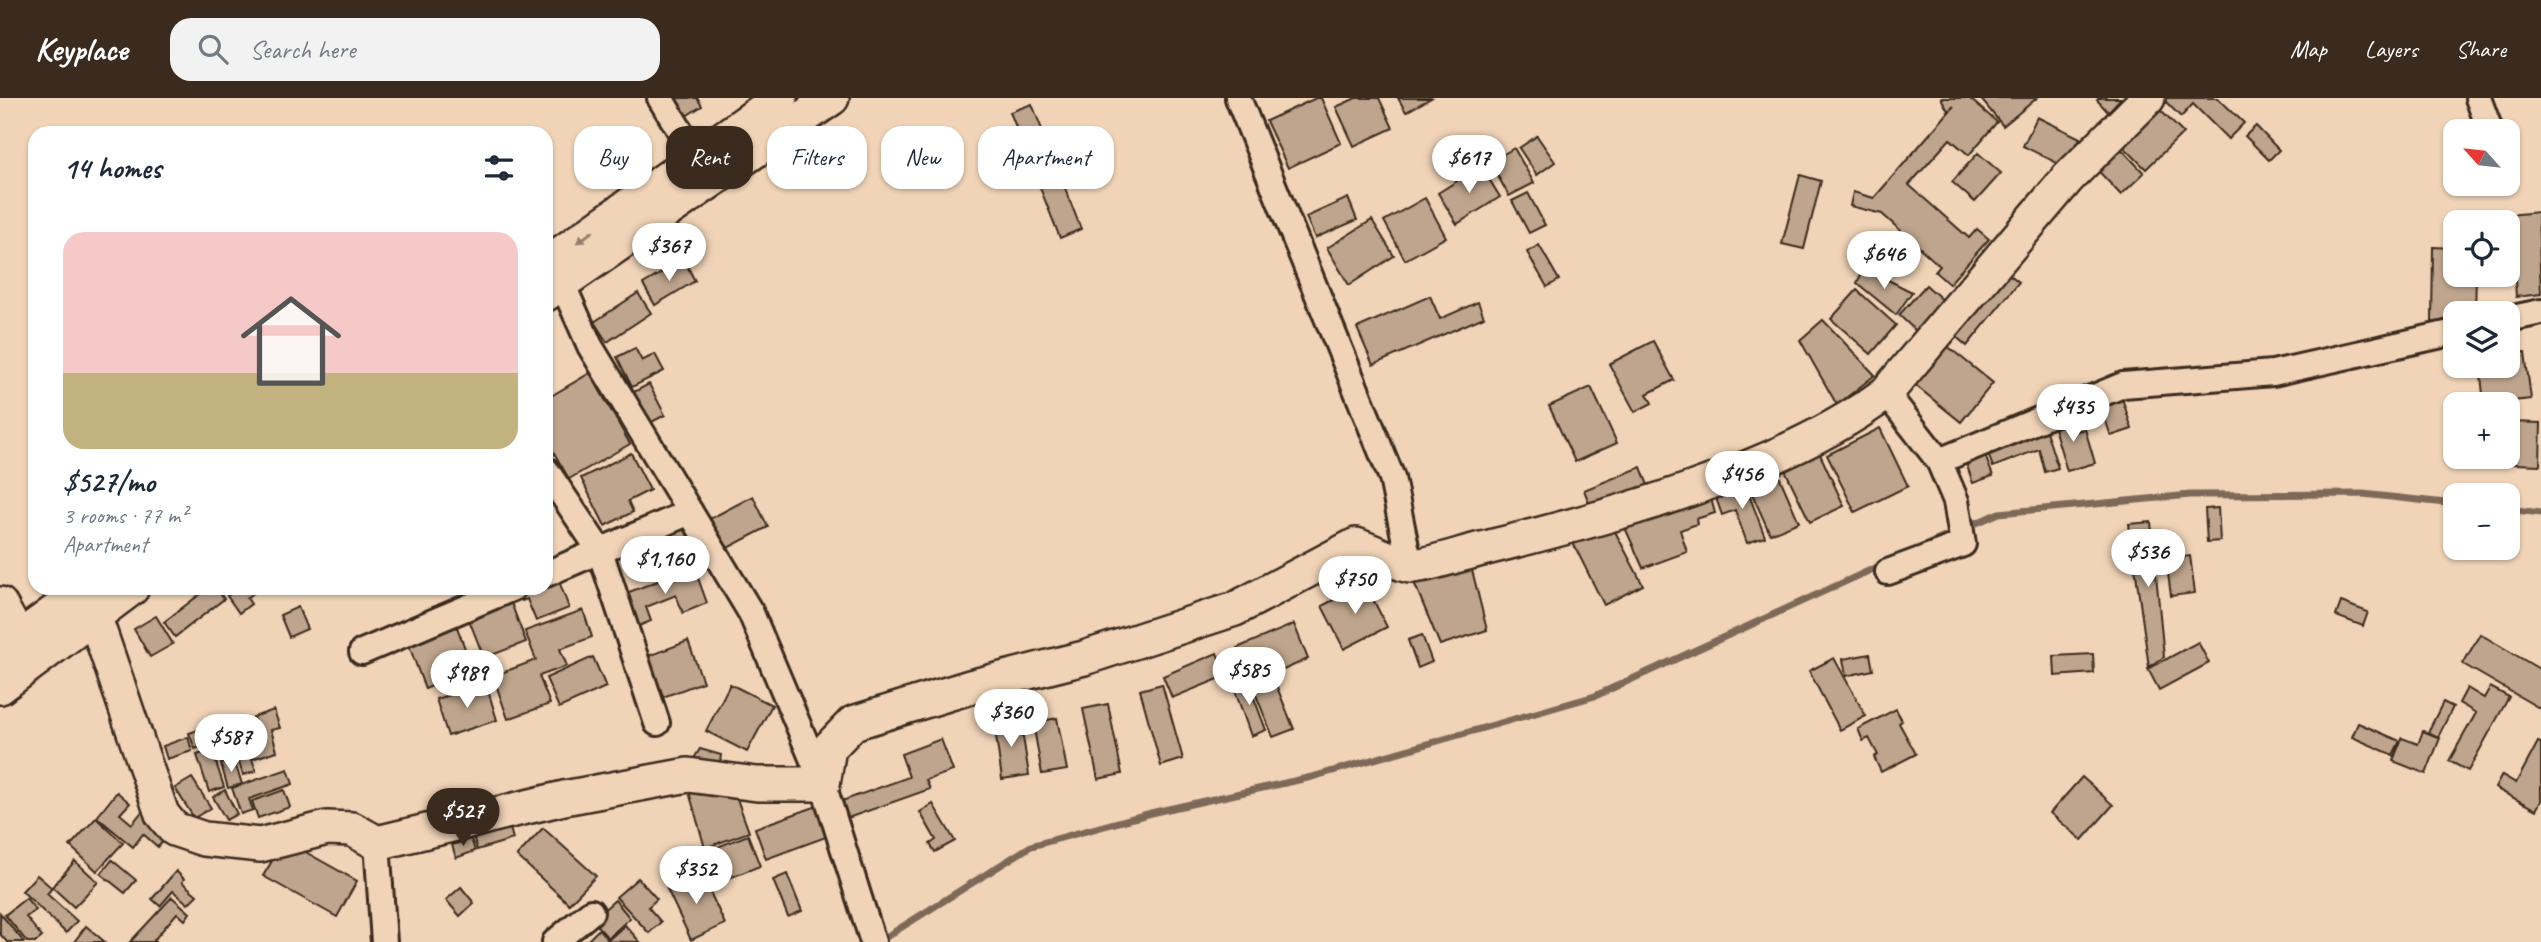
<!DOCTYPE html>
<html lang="en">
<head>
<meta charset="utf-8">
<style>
	body { margin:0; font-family:Caveat,sans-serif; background:#f2f2f3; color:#1f2937; height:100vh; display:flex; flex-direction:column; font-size:26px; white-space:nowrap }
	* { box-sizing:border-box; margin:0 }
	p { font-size:23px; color:#747a83 }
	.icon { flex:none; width:38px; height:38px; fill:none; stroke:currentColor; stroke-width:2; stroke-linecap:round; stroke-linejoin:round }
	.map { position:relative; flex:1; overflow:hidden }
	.details { position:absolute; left:28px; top:28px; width:525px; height:469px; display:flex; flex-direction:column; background:#fff; border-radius:21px; box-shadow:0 2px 5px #0004 }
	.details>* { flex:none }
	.banner { position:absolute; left:574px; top:28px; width:665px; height:63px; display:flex; gap:14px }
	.needle { width:46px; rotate:297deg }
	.tools { position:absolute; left:2443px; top:21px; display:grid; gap:14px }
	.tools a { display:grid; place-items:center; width:77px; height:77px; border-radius:14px; background:#fff; box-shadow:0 2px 5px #0004; font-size:35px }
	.price { position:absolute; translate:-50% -60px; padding:0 16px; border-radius:24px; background:#fff; color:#222; font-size:23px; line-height:46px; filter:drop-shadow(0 2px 4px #0008) }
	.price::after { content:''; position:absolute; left:50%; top:42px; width:21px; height:16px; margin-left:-10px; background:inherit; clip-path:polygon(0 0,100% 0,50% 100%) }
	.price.selected { background:#3b2a1e; color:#fff }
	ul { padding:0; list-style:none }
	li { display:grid; align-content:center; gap:14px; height:371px; padding:0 35px }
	li span { display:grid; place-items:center; height:217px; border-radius:21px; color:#555 }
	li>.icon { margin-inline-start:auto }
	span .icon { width:126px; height:126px; fill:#fffc; stroke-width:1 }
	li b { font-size:30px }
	h2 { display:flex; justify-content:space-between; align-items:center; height:84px; padding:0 35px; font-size:30px }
	.pill { padding:0 24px; border-radius:21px; background:#fff; box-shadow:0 2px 5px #0004; font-size:24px; line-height:63px }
	.pill.selected { background:#3b2a1e; color:#fff }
	header { display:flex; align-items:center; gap:42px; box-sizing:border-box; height:98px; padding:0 35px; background:#3b2a1e; color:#fff }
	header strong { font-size:33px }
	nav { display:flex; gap:38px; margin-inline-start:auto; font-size:24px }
	.search { width:490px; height:63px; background:#f2f2f3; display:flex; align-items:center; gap:18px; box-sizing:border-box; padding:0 24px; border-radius:21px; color:#747a83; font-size:26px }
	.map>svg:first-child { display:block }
</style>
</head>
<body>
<header>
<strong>Keyplace</strong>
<div class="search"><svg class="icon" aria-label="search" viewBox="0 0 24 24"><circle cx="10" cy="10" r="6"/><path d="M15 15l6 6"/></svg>Search here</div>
<nav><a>Map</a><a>Layers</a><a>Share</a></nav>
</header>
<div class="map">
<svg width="2541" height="844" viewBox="0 0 2541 844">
	<rect width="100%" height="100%" fill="#f1d4b8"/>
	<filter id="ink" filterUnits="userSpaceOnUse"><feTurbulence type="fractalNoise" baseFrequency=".0143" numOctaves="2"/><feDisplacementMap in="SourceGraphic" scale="14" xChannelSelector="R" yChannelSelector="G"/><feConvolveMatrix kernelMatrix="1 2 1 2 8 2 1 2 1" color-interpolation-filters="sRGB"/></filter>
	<g filter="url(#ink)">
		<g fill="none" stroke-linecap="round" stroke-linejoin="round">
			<g stroke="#7e6958" stroke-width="7">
				<path d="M2508,411L2541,415"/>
				<path d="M1922,449L1999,415L2190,397L2363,396L2455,406"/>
				<path d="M878,844L1031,748L1155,714L1312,679L1595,598L1886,465"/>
			</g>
		</g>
		<g fill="#bfa58d" stroke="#3b2a1e" stroke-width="2">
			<path d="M668,0H697L702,8L681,21Z"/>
			<path d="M1316,0H1321L1341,45L1288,70L1266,23Z"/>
			<path d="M1356,0H1379L1393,30L1354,48L1336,9Z"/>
			<path d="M1398,0H1431L1406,14Z"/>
			<path d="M1941,0H1969L1997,24L1969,57L1950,41L1909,87L1969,140L1977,131L1989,141L1949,186L1935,174L1940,168L1882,116L1850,108L1853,94L1874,100L1954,8L1948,13Z"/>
			<path d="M1980,0H2037L2003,28Z"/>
			<path d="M2099,0H2121L2108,14L2097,2Z"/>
			<path d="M2162,0H2218L2244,25L2228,41L2193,6L2181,19Z"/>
			<path d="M1032,6L1081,131L1060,140L1010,14Z"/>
			<path d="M2154,6L2183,35L2146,71L2117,42Z"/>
			<path d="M2037,19L2080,40L2065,69L2023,48Z"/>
			<path d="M2256,28L2279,52L2269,62L2245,38Z"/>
			<path d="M1537,38L1555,64L1537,77L1519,50Z"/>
			<path d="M2115,44L2144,75L2121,97L2092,66Z"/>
			<path d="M1514,50L1534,85L1509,98L1490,64Z"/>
			<path d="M1978,55L2001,75L1975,104L1952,84Z"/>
			<path d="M1481,68L1500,99L1457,126L1438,95Z"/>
			<path d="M1800,77L1821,83L1804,151L1782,146Z"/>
			<path d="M1528,95L1545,127L1529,135L1512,103Z"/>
			<path d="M1348,100L1357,122L1315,140L1306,119Z"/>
			<path d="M1425,100L1446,139L1405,162L1384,123Z"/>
			<path d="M2538,114L2541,196L2516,199L2514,168H2508V151H2512L2509,117Z"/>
			<path d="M1372,122L1394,158L1349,187L1327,150Z"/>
			<path d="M1539,147L1559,182L1547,189L1527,154Z"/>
			<path d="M2433,149L2455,150V177H2476L2475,215H2455V225L2432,224Z"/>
			<path d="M684,162L695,183L655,207L643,186Z"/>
			<path d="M1864,170L1912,194L1896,217L1857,185Z"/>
			<path d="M2004,172L2019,184L1967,248L1953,236Z"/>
			<path d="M1926,187L1945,204L1917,234L1899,217Z"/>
			<path d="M1857,192L1896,227L1871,256L1831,221Z"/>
			<path d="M638,195L651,215L607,244L594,224Z"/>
			<path d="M1430,198L1440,221L1478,204L1484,219L1373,267L1357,230Z"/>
			<path d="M1823,222L1875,277L1837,307L1800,242Z"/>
			<path d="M1653,243L1674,282L1647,296L1652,305L1635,314L1609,266Z"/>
			<path d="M1941,243L1993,285L1961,324L1909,282Z"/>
			<path d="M635,250L642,263L655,256L664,273L632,289L617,259Z"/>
			<path d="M2525,254L2531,301L2484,306L2480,268H2508V256Z"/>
			<path d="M590,275L630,346L569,381L546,341V301Z"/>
			<path d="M649,286L665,317L650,325L634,294Z"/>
			<path d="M1591,289L1617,345L1575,364L1549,308Z"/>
			<path d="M2122,300L2132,331L2111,338L2105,321L2085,328L2081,313Z"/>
			<path d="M2072,317L2077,333L2085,331L2095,365L2067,373L2052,323Z"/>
			<path d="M2508,324L2541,325L2540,367L2489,365V359H2508Z"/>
			<path d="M1880,330L1908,388L1855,414L1827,357Z"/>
			<path d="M2045,330L2058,370L2045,374L2039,351L1993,369L1987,353Z"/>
			<path d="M1819,354L1844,408L1810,424L1784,370Z"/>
			<path d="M631,355L650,392L628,403L633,414L605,428L581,380Z"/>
			<path d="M1984,355L1993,378L1973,385L1965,362Z"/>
			<path d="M1641,369L1649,390L1592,412L1584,392Z"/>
			<path d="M1779,378L1799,424L1770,436L1750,391Z"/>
			<path d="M1745,386L1765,439L1747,445L1735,412L1722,417L1715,397Z"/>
			<path d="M1710,397L1715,415L1696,421L1697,426L1680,432L1687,454L1643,470L1623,425Z"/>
			<path d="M753,398L768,429L720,454L704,424Z"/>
			<path d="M2218,410L2220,443L2207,444L2205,411Z"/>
			<path d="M682,422L696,460L669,470L663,456L651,461L642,437Z"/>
			<path d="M1609,422L1643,487L1604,507L1571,441Z"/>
			<path d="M2151,424L2164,559L2149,569L2129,426Z"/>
			<path d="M2190,458L2195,495L2171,498L2166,461Z"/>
			<path d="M1470,464L1487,532L1440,547L1413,482Z"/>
			<path d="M694,469L707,505L683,515L676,497L646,509L651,523L634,530L621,497Z"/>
			<path d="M556,475L569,510L536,523L527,501L522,503L517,490H546V479Z"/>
			<path d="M1365,485L1387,529L1344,551L1322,508Z"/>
			<path d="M208,490H216L224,501L175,539L164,524Z"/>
			<path d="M238,490H253L255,494L247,500L251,506L239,515L227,498Z"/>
			<path d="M508,497L526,544L484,560L466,514Z"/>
			<path d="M2341,504L2368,514L2363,528L2336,518Z"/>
			<path d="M298,509L307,531L289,539L280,517Z"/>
			<path d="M583,512L592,539L560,551L567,568L539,578L550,606L508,621L493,578L536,562L525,533Z"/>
			<path d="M156,518L173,546L150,559L134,531Z"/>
			<path d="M454,521L473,572L425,591L406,539Z"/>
			<path d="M1294,526L1308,561L1272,577L1294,631L1273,639L1237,550Z"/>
			<path d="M2480,536L2541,572V611L2463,566Z"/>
			<path d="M1422,537L1432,564L1418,570L1408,542Z"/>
			<path d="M688,543L703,584L658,601L643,560Z"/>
			<path d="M2198,544L2209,565L2159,592L2148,571Z"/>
			<path d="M1217,555L1226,578L1172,600L1163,578Z"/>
			<path d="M1870,556L1873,572L1846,578L1843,561Z"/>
			<path d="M2093,556L2094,575L2055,578L2054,558Z"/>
			<path d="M593,559L606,589L559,610L546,580Z"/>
			<path d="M1834,560L1866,618L1840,632L1809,573Z"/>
			<path d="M1246,579L1266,632L1251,638L1232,584Z"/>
			<path d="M486,586L497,622L448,638L436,601Z"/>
			<path d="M730,586L772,607L747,654L706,633Z"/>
			<path d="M1162,586L1183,661L1161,668L1140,592Z"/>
			<path d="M2490,589L2509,599L2468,673L2449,663L2476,615L2459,605L2467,590L2484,600Z"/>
			<path d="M2443,604L2453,609L2438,639L2428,634Z"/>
			<path d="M1108,606L1122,676L1098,681L1083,611Z"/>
			<path d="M1896,611L1902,623L1899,625L1916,656L1881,674L1874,659L1878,657L1869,640L1863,643L1858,631Z"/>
			<path d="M274,612L280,630L271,632L277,653L252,661L256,673L243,677L227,627L240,623L244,636L258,632L253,619Z"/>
			<path d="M1020,620L1029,677L1002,681L994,624Z"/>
			<path d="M1057,620L1067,672L1042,676L1033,625Z"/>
			<path d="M222,624L227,640L195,651L189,635Z"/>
			<path d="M2358,625L2400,643L2393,657L2352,639Z"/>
			<path d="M2423,633L2440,640L2426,676L2393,663L2402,640L2418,646Z"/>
			<path d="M188,639L192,653L167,661L163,648Z"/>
			<path d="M229,641L234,658L219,662L214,646Z"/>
			<path d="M941,641L953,673L926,682L930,691L845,721L839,704L909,679L901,656Z"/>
			<path d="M2538,644L2541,645V703L2536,712L2495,690L2502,677L2516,685Z"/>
			<path d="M700,651L721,657L719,671L691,665Z"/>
			<path d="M212,652L224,689L209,694L197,657Z"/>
			<path d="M234,662L242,686L228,690L221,666Z"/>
			<path d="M288,671L293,686L249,701L253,712L241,716L232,690Z"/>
			<path d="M2082,679L2113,707L2082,742L2050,715Z"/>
			<path d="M192,680L211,710L194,720L175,690Z"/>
			<path d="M225,692L237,716L226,722L213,699Z"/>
			<path d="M284,692L290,709L258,720L252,703Z"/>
			<path d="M117,694L130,705L120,716L132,726L144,711L171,734L158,749L143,736L133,749L97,719Z"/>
			<path d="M689,694L737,701L749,734L705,750Z"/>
			<path d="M823,706L834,736L766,761L755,730Z"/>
			<path d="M933,706L955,743L935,754L930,746L936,742L920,714Z"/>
			<path d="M96,720L123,745L97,773L70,748Z"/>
			<path d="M510,730L513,741L477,752L474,741Z"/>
			<path d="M543,730L596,778L569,806L517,758Z"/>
			<path d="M748,737L760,768L719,784L707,753Z"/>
			<path d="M471,741L475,753L456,760L452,747Z"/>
			<path d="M293,747L357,783L337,819L263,778L278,753L287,758Z"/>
			<path d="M112,762L136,782L125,795L101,776Z"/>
			<path d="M75,763L98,784L74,809L52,789Z"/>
			<path d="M176,773L184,781L182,784L197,797L188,806L173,793L160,808L152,801Z"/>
			<path d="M701,775L725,826L691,842L667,791Z"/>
			<path d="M787,776L802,813L788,819L773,782Z"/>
			<path d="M37,777L52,790L47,796L77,823L66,835L22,793Z"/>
			<path d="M638,780L657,801L648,809L661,824L649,835L616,799Z"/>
			<path d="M461,789L474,805L460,818L446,802Z"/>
			<path d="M172,799L190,815L185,822L177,815L154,842L156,844H130Z"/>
			<path d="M26,800L36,812L26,819L42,839L36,844H27L5,817Z"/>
			<path d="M615,802L630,820L608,840L592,822Z"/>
			<path d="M0,815L24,844H7L0,836Z"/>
			<path d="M625,827L640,844L587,843L599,831L608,842Z"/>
			<path d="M86,828L105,844H74Z"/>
		</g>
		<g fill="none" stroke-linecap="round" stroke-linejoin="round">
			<defs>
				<g id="street">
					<path d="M660,0L704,72"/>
					<path d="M1238,0L1392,380L1410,468"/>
					<path d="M2478,0L2490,32"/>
					<path d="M562,185L590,248L751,515L823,686L873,844"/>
					<path d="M2508,221L2541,214"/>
					<path d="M1886,295L1939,363L2123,287L2273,275L2455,234"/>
					<path d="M546,372L600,453L657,625"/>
					<path d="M1888,474L1963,446L1956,403L1939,363"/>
					<path d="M546,476L690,414"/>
					<path d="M362,554L513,490"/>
					<path d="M377,745L384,844"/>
					<path d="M555,844L591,814"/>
				</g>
				<g id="secondary">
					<path d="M546,166L780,0"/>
					<path d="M546,196L832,0"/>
					<path d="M0,506L29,559"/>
					<path d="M94,517L162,716L174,731L204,741L260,747L327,730L352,731L377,745L564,700L688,677L757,686H823L829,650L853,625L970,589L1084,560L1235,511L1356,447C1368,451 1401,467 1410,468C1423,469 1467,454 1482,451C1608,420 1782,373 1886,295L2068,80L2148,0"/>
					<path d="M0,554L87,490"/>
					<path d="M0,589L132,490"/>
				</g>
			</defs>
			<use href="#street" stroke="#3b2a1e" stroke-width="30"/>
			<use href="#secondary" stroke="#3b2a1e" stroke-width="38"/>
			<use href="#street" stroke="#f1d4b8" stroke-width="24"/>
			<use href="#secondary" stroke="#f1d4b8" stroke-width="33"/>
		</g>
		<defs><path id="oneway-solid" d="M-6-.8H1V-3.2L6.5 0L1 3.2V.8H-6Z" transform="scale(1.75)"/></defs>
		<use fill="#967f6b" href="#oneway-solid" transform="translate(585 139) rotate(145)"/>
	</g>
</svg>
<div class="tools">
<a><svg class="needle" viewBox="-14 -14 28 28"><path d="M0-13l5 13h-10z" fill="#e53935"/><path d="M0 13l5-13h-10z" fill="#747a83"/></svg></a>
<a><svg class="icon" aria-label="locate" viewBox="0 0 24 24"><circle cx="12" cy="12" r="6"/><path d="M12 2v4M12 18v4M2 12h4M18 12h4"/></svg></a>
<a><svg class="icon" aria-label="layers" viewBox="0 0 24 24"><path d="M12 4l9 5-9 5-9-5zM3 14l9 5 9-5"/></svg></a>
<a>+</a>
<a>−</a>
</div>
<b class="price" style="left:1469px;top:97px">$617</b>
<b class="price" style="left:669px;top:185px">$367</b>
<b class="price" style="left:1884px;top:193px">$646</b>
<b class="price" style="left:2073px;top:346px">$435</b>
<b class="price" style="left:1742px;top:413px">$456</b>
<b class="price" style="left:2148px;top:491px">$536</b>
<b class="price" style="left:665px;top:498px">$1,160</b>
<b class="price" style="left:1355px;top:518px">$750</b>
<b class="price" style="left:1249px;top:609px">$585</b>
<b class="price" style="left:467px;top:612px">$989</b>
<b class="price" style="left:1011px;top:651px">$360</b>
<b class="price" style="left:231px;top:676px">$587</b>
<b class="price selected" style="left:463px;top:750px">$527</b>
<b class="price" style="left:696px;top:808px">$352</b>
<div class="banner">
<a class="pill">Buy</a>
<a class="pill selected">Rent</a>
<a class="pill">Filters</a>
<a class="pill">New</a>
<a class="pill">Apartment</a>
</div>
<section class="details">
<h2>14 homes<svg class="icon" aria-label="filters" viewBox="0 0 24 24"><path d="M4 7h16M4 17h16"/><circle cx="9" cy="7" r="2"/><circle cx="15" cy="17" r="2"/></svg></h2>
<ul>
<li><span style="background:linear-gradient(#f6c9c9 65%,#c2b280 0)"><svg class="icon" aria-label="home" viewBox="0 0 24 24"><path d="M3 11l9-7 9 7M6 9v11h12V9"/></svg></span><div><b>$527/mo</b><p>3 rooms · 77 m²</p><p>Apartment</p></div></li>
</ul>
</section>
</div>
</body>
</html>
